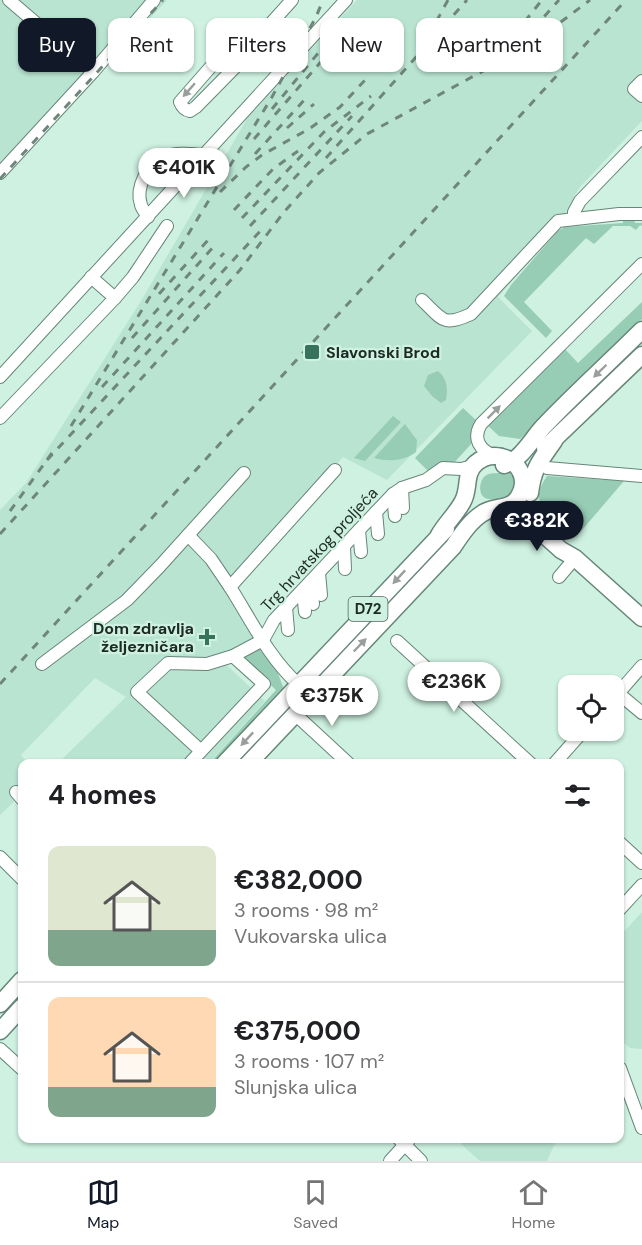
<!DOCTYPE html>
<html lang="en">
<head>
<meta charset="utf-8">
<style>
	body { margin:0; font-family:"DM Sans",sans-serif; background:#f2f2f2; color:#202124; height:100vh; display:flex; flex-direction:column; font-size:22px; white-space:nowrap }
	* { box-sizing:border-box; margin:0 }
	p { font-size:20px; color:#757577 }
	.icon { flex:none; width:33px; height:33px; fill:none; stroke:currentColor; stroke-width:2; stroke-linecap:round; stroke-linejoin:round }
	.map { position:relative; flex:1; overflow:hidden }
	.drawer { position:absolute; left:18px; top:759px; width:606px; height:384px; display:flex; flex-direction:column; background:#fff; border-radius:12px; box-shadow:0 2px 4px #0004 }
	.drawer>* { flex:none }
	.hud { position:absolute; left:18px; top:18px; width:606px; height:54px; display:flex; gap:12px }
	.buttons { position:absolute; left:558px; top:675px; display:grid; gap:12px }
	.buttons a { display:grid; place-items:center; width:66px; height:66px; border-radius:12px; background:#fff; box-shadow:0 2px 4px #0004; font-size:30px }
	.price { position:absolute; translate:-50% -51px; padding:0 14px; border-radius:21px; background:#fff; color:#222; font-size:20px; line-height:39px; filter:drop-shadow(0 2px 3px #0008) }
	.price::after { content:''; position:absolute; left:50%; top:36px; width:18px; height:14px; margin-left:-9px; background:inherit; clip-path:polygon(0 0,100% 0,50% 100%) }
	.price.on { background:#111827; color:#fff }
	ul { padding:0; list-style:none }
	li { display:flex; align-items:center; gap:18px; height:150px; padding:0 30px }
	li+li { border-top:2px solid #e0e0e0 }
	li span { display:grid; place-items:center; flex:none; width:168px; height:120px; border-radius:12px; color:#555 }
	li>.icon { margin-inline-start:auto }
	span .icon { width:72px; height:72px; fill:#fffc; stroke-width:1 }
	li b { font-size:26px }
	h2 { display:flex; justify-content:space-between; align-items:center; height:72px; padding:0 30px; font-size:26px }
	.pill { padding:0 21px; border-radius:12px; background:#fff; box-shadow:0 2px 4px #0004; font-size:21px; line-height:54px }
	.pill.on { background:#111827; color:#fff }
	.tab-bar { display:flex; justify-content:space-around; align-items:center; height:84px; border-top:2px solid #e0e0e0; background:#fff; font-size:16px; color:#757577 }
	.tab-bar a { display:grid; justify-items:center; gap:3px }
	.tab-bar .on { color:#111827 }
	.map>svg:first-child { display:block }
</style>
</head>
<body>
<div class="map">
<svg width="642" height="1161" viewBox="0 0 642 1161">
	<rect width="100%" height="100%" fill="#cef1e1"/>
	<g fill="#bae4d2">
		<path d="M0,0H167L0,179Z"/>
		<path d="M357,0H642V121L579,188L557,229L498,297L532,331L387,480L343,457L226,587L255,640L218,657L265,701L209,763H58L126,697L95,678L21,755L27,763L22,764V794L0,815V510L26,483L141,301L248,117Z"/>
		<path d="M642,912V1049L630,1048L620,1040V936Z"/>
		<path d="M466,1138H557V1139L547,1161H480L461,1144Z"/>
	</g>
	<g fill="#97ccb5">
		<path d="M634,218L635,223H642V226L640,225L636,230L630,226H613L594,244L586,238L524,302L552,331L546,338L504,296L511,285L557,232L564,227L623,223V219Z"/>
		<path d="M642,302V319L520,439L499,436L486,424L563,347L578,363Z"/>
		<path d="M438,371C447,378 448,389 446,400L441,403L432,396L424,386L428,375Z"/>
		<path d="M463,408L477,421L472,443L453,464L429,472L415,458Z"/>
		<path d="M393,416L401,422L365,461L354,458Z"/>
		<path d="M405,424L417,440L416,452C404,461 388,462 374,458Z"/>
		<path d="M508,471L514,478L516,485L509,497C504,498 490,501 485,498C478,494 479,481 485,476C491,471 500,475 508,471Z"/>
		<path d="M547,476L624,481L576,537L541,504C536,494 541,485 547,476Z"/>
		<path d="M260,647L264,648L277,671L285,692L217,763L209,764L276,690L241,657Z"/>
	</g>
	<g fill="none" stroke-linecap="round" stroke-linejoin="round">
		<defs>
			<g id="minor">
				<path d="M9,0L93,72"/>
				<path d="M254,48L265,30L292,0"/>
				<path d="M232,70L219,61L215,62L180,102C182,107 184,110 190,111L196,107L254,48L280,71"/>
				<path d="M642,81L634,89L642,96"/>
				<path d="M0,173L93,72L154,0"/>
				<path d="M148,217C146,213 142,209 141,205C135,187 148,163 165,157C177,152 191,154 204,155"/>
				<path d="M574,218V212L580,201L642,137"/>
				<path d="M91,277L115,298"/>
				<path d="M422,300C443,320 443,327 471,314L558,221L619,214H642"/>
				<path d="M0,377L346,0"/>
				<path d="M0,418L115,298L133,277L167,226"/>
				<path d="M494,456C480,450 472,439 481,424L642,264"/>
				<path d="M547,468L642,476"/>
				<path d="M402,488L403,508"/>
				<path d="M393,494L395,516"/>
				<path d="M376,512L378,534"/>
				<path d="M359,530L361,552"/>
				<path d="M188,535L211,559L230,587"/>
				<path d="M344,547L345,569"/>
				<path d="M319,573L321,595"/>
				<path d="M559,577L575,558"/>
				<path d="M311,582L313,604"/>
				<path d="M303,590L305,612"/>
				<path d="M286,607L288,630"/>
				<path d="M263,640L274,620L393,494L402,488L426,480L443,468L461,469L473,466"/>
				<path d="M397,641L531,764"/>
				<path d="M233,656L263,640"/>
				<path d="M42,664L127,600L160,566L244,473"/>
				<path d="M298,684C269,658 251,620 230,587L335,470"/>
				<path d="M618,693L642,713"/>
				<path d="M614,698L642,666"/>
				<path d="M295,714L349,764"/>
				<path d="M189,764L264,684L233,656L207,664L168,663L137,692L201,751"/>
				<path d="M554,764L584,730"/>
				<path d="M16,792L22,799"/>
				<path d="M620,843L642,863"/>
				<path d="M0,857L22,879"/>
				<path d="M620,909L642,885"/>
				<path d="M0,1049L22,1069"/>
				<path d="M620,1068L642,1128"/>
				<path d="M398,1138L421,1161"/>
				<path d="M390,1161L409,1140"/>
			</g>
			<g id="major">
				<path d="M545,448L642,355"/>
				<path d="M504,465C521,460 531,440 543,427C574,394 609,363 642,330"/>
				<path d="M530,493C533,468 540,461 554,441"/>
				<path d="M509,515L522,518L532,524L561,550L575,558L642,618"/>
				<path d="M224,764L446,529"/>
				<path d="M248,764L453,547C461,535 470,521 483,513C495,505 511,511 519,496C535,469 499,443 476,463C464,474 470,488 463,501C457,513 446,523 439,535"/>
				<path d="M0,1004L22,980"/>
				<path d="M0,1031L22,1007"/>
			</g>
		</defs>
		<use href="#minor" stroke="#668678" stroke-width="14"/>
		<use href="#major" stroke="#668678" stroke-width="19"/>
		<use href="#minor" stroke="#fff" stroke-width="12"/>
		<use href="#major" stroke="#fff" stroke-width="16"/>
		<g stroke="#6f867c" stroke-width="3" stroke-dasharray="8 8" stroke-linecap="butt">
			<path d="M427,34L436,22L448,0"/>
			<path d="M510,50L533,29L559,0"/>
			<path d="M480,67L510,40L542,0"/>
			<path d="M272,109L319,52"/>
			<path d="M287,128L314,104"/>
			<path d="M254,139L325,57"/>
			<path d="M255,154L307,97"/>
			<path d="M326,158L467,0"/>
			<path d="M0,179L163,0"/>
			<path d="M220,192L246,167L262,155L309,129L340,107L366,79"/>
			<path d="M234,210L273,169L298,151"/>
			<path d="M242,218L324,132L371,96"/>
			<path d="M250,226L352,116"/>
			<path d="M159,294L209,239"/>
			<path d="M132,338L215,245"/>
			<path d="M102,387L224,253"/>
			<path d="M71,426L272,97L316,17L323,0"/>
			<path d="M47,460L264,227"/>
			<path d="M10,511L52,453"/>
			<path d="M0,534L240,270L284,212L319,173L367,134L529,46L590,0"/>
			<path d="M0,684L626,0"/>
		</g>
	</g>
	<defs><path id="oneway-solid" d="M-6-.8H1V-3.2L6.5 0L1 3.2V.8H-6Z" transform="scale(1.5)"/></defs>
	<g fill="#999f9c">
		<use href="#oneway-solid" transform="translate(189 90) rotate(131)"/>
		<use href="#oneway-solid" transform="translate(600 371) rotate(136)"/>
		<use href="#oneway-solid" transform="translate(494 412) rotate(-45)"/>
		<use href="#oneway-solid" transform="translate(399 577) rotate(133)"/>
		<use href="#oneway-solid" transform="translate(360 645) rotate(-46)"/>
		<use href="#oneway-solid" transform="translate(247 739) rotate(133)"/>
	</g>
	<g fill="#37725c" stroke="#cef1e1" stroke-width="2">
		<rect x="304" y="344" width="16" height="16" rx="3"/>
		<path d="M204 628h6v6h6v6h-6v6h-6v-6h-6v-6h6z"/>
	</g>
	<g text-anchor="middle" stroke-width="4.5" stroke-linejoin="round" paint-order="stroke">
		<rect fill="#cef1e1" stroke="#51655d" stroke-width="1.5" x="348.5" y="597" width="39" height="24" rx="4.5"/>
		<g font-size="15" font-weight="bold" fill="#1c2924">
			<text x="368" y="614">D72</text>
		</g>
		<g font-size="16" font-weight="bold" fill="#1c2924" stroke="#cef1e1" text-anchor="start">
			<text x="326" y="358">Slavonski Brod</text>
			<text x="194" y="634" text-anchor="end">Dom zdravlja<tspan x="194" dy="18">željezničara</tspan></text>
		</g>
		<g font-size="16" fill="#1c2924" stroke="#cef1e1">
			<text transform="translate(319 549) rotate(-47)" y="6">Trg hrvatskog proljeća</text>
		</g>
	</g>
</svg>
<div class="buttons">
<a><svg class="icon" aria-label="locate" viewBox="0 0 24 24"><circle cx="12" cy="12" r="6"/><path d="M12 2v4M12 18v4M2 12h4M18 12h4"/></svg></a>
</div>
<b class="price" style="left:184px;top:199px">€401K</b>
<b class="price on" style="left:537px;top:552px">€382K</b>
<b class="price" style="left:454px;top:713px">€236K</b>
<b class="price" style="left:332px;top:727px">€375K</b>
<div class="hud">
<a class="pill on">Buy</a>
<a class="pill">Rent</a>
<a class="pill">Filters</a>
<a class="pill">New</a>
<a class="pill">Apartment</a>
</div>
<section class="drawer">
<h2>4 homes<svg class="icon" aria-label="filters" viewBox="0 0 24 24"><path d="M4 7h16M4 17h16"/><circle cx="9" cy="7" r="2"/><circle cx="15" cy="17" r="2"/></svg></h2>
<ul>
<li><span style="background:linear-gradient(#dfe7d0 70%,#7fa58c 0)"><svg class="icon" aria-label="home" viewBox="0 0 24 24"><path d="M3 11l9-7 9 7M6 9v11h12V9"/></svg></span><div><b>€382,000</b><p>3 rooms · 98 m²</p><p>Vukovarska ulica</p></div></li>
<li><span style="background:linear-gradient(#ffd9b3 75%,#7fa58c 0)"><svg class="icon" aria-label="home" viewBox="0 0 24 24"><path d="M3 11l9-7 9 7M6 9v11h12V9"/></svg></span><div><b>€375,000</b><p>3 rooms · 107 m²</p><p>Slunjska ulica</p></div></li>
</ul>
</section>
</div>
<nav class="tab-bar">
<a class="on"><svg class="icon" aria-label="map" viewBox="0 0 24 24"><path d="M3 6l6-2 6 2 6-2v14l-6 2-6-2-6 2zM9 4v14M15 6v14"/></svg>Map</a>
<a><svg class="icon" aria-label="saved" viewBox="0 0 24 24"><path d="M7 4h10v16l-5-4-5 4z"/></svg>Saved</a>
<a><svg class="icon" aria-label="home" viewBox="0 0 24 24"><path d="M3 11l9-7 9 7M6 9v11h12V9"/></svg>Home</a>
</nav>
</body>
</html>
